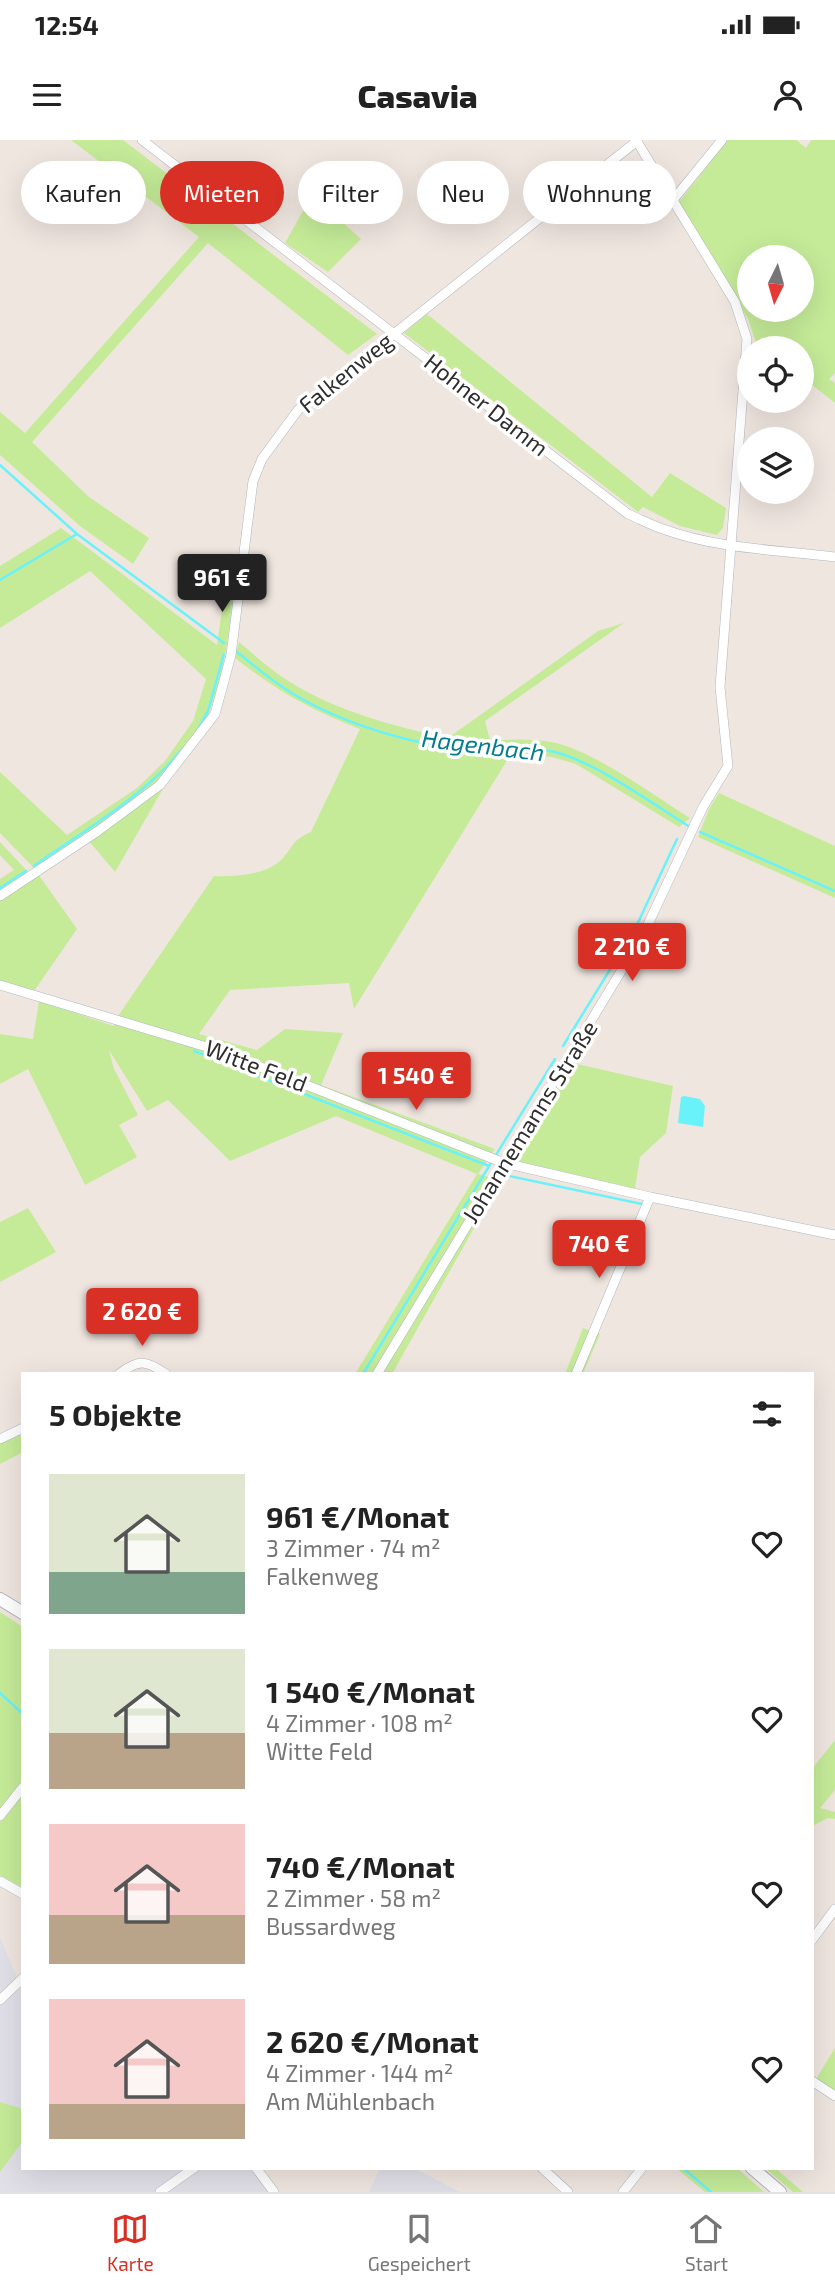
<!DOCTYPE html>
<html lang="de">
<head>
<meta charset="utf-8">
<style>
	body { margin:0; font-family:"Exo 2",sans-serif; background:#f6f6f6; color:#222; height:100vh; display:flex; flex-direction:column; font-size:26px; white-space:nowrap }
	* { box-sizing:border-box; margin:0 }
	p { font-size:23px; color:#767676 }
	.icon { flex:none; width:38px; height:38px; fill:none; stroke:currentColor; stroke-width:2; stroke-linecap:round; stroke-linejoin:round }
	.map { position:relative; flex:1; overflow:hidden }
	.drawer { position:absolute; left:21px; top:1232px; width:793px; height:798px; display:flex; flex-direction:column; background:#fff; border-radius:0px; box-shadow:0 7px 28px #0002 }
	.drawer>* { flex:none }
	.guide { position:absolute; left:21px; top:21px; width:794px; height:63px; display:flex; gap:14px }
	.needle { width:46px; rotate:185deg }
	.buttons { position:absolute; left:737px; top:105px; display:grid; gap:14px }
	.buttons a { display:grid; place-items:center; width:77px; height:77px; border-radius:50%; background:#fff; box-shadow:0 7px 28px #0002; font-size:35px }
	.price { position:absolute; translate:-50% -60px; padding:0 16px; border-radius:7px; background:#d93025; color:#fff; font-size:23px; line-height:46px; filter:drop-shadow(0 2px 4px #0008) }
	.price::after { content:''; position:absolute; left:50%; top:42px; width:21px; height:16px; margin-left:-10px; background:inherit; clip-path:polygon(0 0,100% 0,50% 100%) }
	.price.selected { background:#222; color:#fff }
	ul { padding:0; list-style:none }
	li { display:flex; align-items:center; gap:21px; height:175px; padding:0 28px }
	li span { display:grid; place-items:center; flex:none; width:196px; height:140px; border-radius:0px; color:#555 }
	li>.icon { margin-inline-start:auto }
	span .icon { width:84px; height:84px; fill:#fffc; stroke-width:1 }
	li b { font-size:30px }
	h2 { display:flex; justify-content:space-between; align-items:center; height:84px; padding:0 28px; font-size:30px }
	.pill { padding:0 24px; border-radius:32px; background:#fff; box-shadow:0 7px 28px #0002; font-size:24px; line-height:63px }
	.pill.selected { background:#d93025; color:#fff }
	.status { display:flex; justify-content:space-between; align-items:center; height:49px; padding:0 35px; background:#fff; direction:ltr }
	.status svg { height:19px; fill:currentColor }
	header { display:flex; justify-content:space-between; align-items:center; height:91px; padding:0 28px; background:#fff; font-size:32px; font-weight:800 }
	.dock { display:flex; justify-content:space-around; align-items:center; height:98px; border-top:2px solid #e0e0e0; background:#fff; font-size:19px; color:#767676 }
	.dock a { display:grid; justify-items:center; gap:4px }
	.dock .selected { color:#d93025 }
	.map>svg:first-child { display:block }
</style>
</head>
<body>
<div class="status"><b>12:54</b><svg viewBox="0 0 49 12"><path d="M0 12V9h3v3zM5 12V6h3v6zM10 12V3h3v9zM15 12V0h3v12zM26 1h20v11H26zM47 4h2v5h-2z"/></svg></div>
<header><svg class="icon" aria-label="menu" viewBox="0 0 24 24"><path d="M4 6h16M4 12h16M4 18h16"/></svg>Casavia<svg class="icon" aria-label="person" viewBox="0 0 24 24"><circle cx="12" cy="8" r="4"/><path d="M4 21q1-7 8-7t8 7"/></svg></header>
<div class="map">
<svg width="835" height="2052" viewBox="0 0 835 2052">
	<rect width="100%" height="100%" fill="#f0e6e0"/>
	<g fill="#e1e0e8">
		<path d="M0,1797L21,1848L23,1847V2028H262L279,2052H0Z"/>
		<path d="M380,2028H414L460,2052H369Z"/>
	</g>
	<g fill="#c5eb98" fill-rule="evenodd">
		<path d="M71,0H123L377,194L348,215L208,103L32,302L89,357L149,398L133,424L80,386L0,315V272L25,293L199,97Z"/>
		<path d="M728,0H796L806,8L811,0H835V233L829,239L835,243V263L802,237V208H763L756,203L748,179L679,62ZM749,117H802V170H749Z"/>
		<path d="M312,55L361,99L328,132L285,103Z"/>
		<path d="M427,174L652,357L670,333L726,368L723,388L717,395L680,386L643,367L638,372L404,193Z"/>
		<path d="M61,388L217,505L230,413L237,418C231,469 229,521 210,570C185,637 92,689 34,728L0,693V632L67,695L137,648L165,621L193,581L206,539L90,431L0,488V426Z"/>
		<path d="M624,483L485,581L490,600C512,600 534,598 556,603C597,613 653,655 690,678L679,687L576,624L552,617L511,614L354,869L349,843L230,850L199,894L257,910L285,889L343,893L321,945L495,1009L478,1034L501,1040L392,1234H355L477,1034L336,976L230,1021L168,960L147,971L109,910L114,929L138,975L119,985L137,1017L85,1045L28,929L0,944V894L33,899L39,861L114,886L118,876L214,736C235,737 268,735 283,718C296,703 291,701 311,692L360,589C309,569 279,552 235,518L239,502C256,516 272,531 290,542C338,572 394,586 448,598L598,491Z"/>
		<path d="M164,647L115,732L89,701Z"/>
		<path d="M719,653L835,706V758L698,697L709,669Z"/>
		<path d="M0,702L29,733L0,752V739L14,730L0,715Z"/>
		<path d="M38,734L77,789L34,851L0,841V760Z"/>
		<path d="M573,923L673,946L666,993L640,1017L635,1049L513,1020Z"/>
		<path d="M28,1068L56,1112L0,1142V1082Z"/>
		<path d="M583,1188L600,1194L583,1234H565Z"/>
		<path d="M23,1294V1312L0,1324V1304Z"/>
		<path d="M0,1472L23,1487V1748L0,1735Z"/>
		<path d="M835,1600V1650L820,1668L835,1672V1679L828,1678L812,1686V1629Z"/>
		<path d="M835,1908V1950L816,1939Z"/>
		<path d="M0,1962L23,1969V2001L0,2032Z"/>
		<path d="M676,2028H737L764,2052H705Z"/>
		<path d="M765,2028H775L803,2052H793Z"/>
	</g>
	<path fill="#6af2fa" d="M684,956L700,959L705,966L703,987L678,983L681,957Z"/>
	<g fill="none" stroke-linecap="round" stroke-linejoin="round">
		<g stroke="#6af2fa" stroke-width="2.5">
			<path d="M0,325L77,394L224,503"/>
			<path d="M0,440L77,394"/>
			<path d="M237,512C252,524 267,537 284,548C327,577 397,601 449,607C484,611 521,604 555,612C597,623 653,664 690,687"/>
			<path d="M197,591L208,571L224,514"/>
			<path d="M700,692L835,751"/>
			<path d="M34,726C86,689 144,657 184,607"/>
			<path d="M0,748L26,731"/>
			<path d="M563,906L635,789L677,699"/>
			<path d="M194,911L489,1026"/>
			<path d="M496,1015L555,919"/>
			<path d="M504,1035L642,1064"/>
			<path d="M363,1234L491,1023"/>
			<path d="M0,1553L23,1574"/>
			<path d="M683,2028L711,2052"/>
		</g>
		<defs>
			<g id="minor">
				<path d="M142,0L628,374C640,379 651,385 663,389C717,409 779,410 835,417"/>
				<path d="M673,60L722,0"/>
				<path d="M0,756L98,691L160,645L215,574L231,515L253,341L262,319L298,270L637,1"/>
				<path d="M0,845L220,911L504,1023L650,1057L835,1095"/>
				<path d="M119,1234C139,1219 146,1220 166,1234"/>
				<path d="M377,1234L643,795L703,667L728,626L720,547L747,199L735,162L636,0"/>
				<path d="M576,1234L650,1057"/>
				<path d="M0,1299L23,1288"/>
				<path d="M0,1676L23,1647"/>
				<path d="M0,1741L23,1754"/>
				<path d="M812,1800L835,1769"/>
				<path d="M0,1860L23,1838"/>
				<path d="M812,1941L835,1956"/>
				<path d="M256,2028L274,2052"/>
				<path d="M542,2028L568,2052"/>
				<path d="M160,2052L194,2028"/>
				<path d="M623,2052L642,2028"/>
			</g>
			<g id="secondary">
				<path d="M0,1459L23,1473"/>
				<path d="M752,2028L780,2052"/>
			</g>
		</defs>
		<use href="#minor" stroke="#afb6be" stroke-width="10"/>
		<use href="#secondary" stroke="#afb6be" stroke-width="14"/>
		<use href="#minor" stroke="#fff" stroke-width="9"/>
		<use href="#secondary" stroke="#fff" stroke-width="12"/>
	</g>
	<g text-anchor="middle" stroke-width="7" stroke-linejoin="round" paint-order="stroke">
		<g font-size="23" fill="#2e2e2e" stroke="#fff">
			<text transform="translate(346 233) rotate(-39)" y="8">Falkenweg</text>
			<text transform="translate(486 265) rotate(38)" y="8">Hohner Damm</text>
			<text transform="translate(256 926) rotate(21)" y="8">Witte Feld</text>
			<text transform="translate(530 982) rotate(-58)" y="8">Johannemanns Straße</text>
		</g>
		<g font-size="24" font-style="italic" fill="#047c8f" stroke="#fff">
			<text transform="translate(483 606) rotate(7)" y="8">Hagenbach</text>
		</g>
	</g>
</svg>
<div class="buttons">
<a><svg class="needle" viewBox="-14 -14 28 28"><path d="M0-13l5 13h-10z" fill="#e53935"/><path d="M0 13l5-13h-10z" fill="#767676"/></svg></a>
<a><svg class="icon" aria-label="locate" viewBox="0 0 24 24"><circle cx="12" cy="12" r="6"/><path d="M12 2v4M12 18v4M2 12h4M18 12h4"/></svg></a>
<a><svg class="icon" aria-label="layers" viewBox="0 0 24 24"><path d="M12 4l9 5-9 5-9-5zM3 14l9 5 9-5"/></svg></a>
</div>
<b class="price selected" style="left:222px;top:474px">961 €</b>
<b class="price" style="left:632px;top:843px">2 210 €</b>
<b class="price" style="left:416px;top:972px">1 540 €</b>
<b class="price" style="left:599px;top:1140px">740 €</b>
<b class="price" style="left:142px;top:1208px">2 620 €</b>
<div class="guide">
<a class="pill">Kaufen</a>
<a class="pill selected">Mieten</a>
<a class="pill">Filter</a>
<a class="pill">Neu</a>
<a class="pill">Wohnung</a>
</div>
<section class="drawer">
<h2>5 Objekte<svg class="icon" aria-label="filters" viewBox="0 0 24 24"><path d="M4 7h16M4 17h16"/><circle cx="9" cy="7" r="2"/><circle cx="15" cy="17" r="2"/></svg></h2>
<ul>
<li><span style="background:linear-gradient(#dfe7d0 70%,#7fa58c 0)"><svg class="icon" aria-label="home" viewBox="0 0 24 24"><path d="M3 11l9-7 9 7M6 9v11h12V9"/></svg></span><div><b>961 €/Monat</b><p>3 Zimmer · 74 m²</p><p>Falkenweg</p></div><svg class="icon" aria-label="heart" viewBox="0 0 24 24"><path d="M12 20l-8-8c-3-5 5-10 8-4 3-6 11-1 8 4z"/></svg></li>
<li><span style="background:linear-gradient(#dfe7d0 60%,#b9a48a 0)"><svg class="icon" aria-label="home" viewBox="0 0 24 24"><path d="M3 11l9-7 9 7M6 9v11h12V9"/></svg></span><div><b>1 540 €/Monat</b><p>4 Zimmer · 108 m²</p><p>Witte Feld</p></div><svg class="icon" aria-label="heart" viewBox="0 0 24 24"><path d="M12 20l-8-8c-3-5 5-10 8-4 3-6 11-1 8 4z"/></svg></li>
<li><span style="background:linear-gradient(#f6c9c9 65%,#b9a48a 0)"><svg class="icon" aria-label="home" viewBox="0 0 24 24"><path d="M3 11l9-7 9 7M6 9v11h12V9"/></svg></span><div><b>740 €/Monat</b><p>2 Zimmer · 58 m²</p><p>Bussardweg</p></div><svg class="icon" aria-label="heart" viewBox="0 0 24 24"><path d="M12 20l-8-8c-3-5 5-10 8-4 3-6 11-1 8 4z"/></svg></li>
<li><span style="background:linear-gradient(#f6c9c9 75%,#b9a48a 0)"><svg class="icon" aria-label="home" viewBox="0 0 24 24"><path d="M3 11l9-7 9 7M6 9v11h12V9"/></svg></span><div><b>2 620 €/Monat</b><p>4 Zimmer · 144 m²</p><p>Am Mühlenbach</p></div><svg class="icon" aria-label="heart" viewBox="0 0 24 24"><path d="M12 20l-8-8c-3-5 5-10 8-4 3-6 11-1 8 4z"/></svg></li>
</ul>
</section>
</div>
<nav class="dock">
<a class="selected"><svg class="icon" aria-label="map" viewBox="0 0 24 24"><path d="M3 6l6-2 6 2 6-2v14l-6 2-6-2-6 2zM9 4v14M15 6v14"/></svg>Karte</a>
<a><svg class="icon" aria-label="saved" viewBox="0 0 24 24"><path d="M7 4h10v16l-5-4-5 4z"/></svg>Gespeichert</a>
<a><svg class="icon" aria-label="home" viewBox="0 0 24 24"><path d="M3 11l9-7 9 7M6 9v11h12V9"/></svg>Start</a>
</nav>
</body>
</html>
